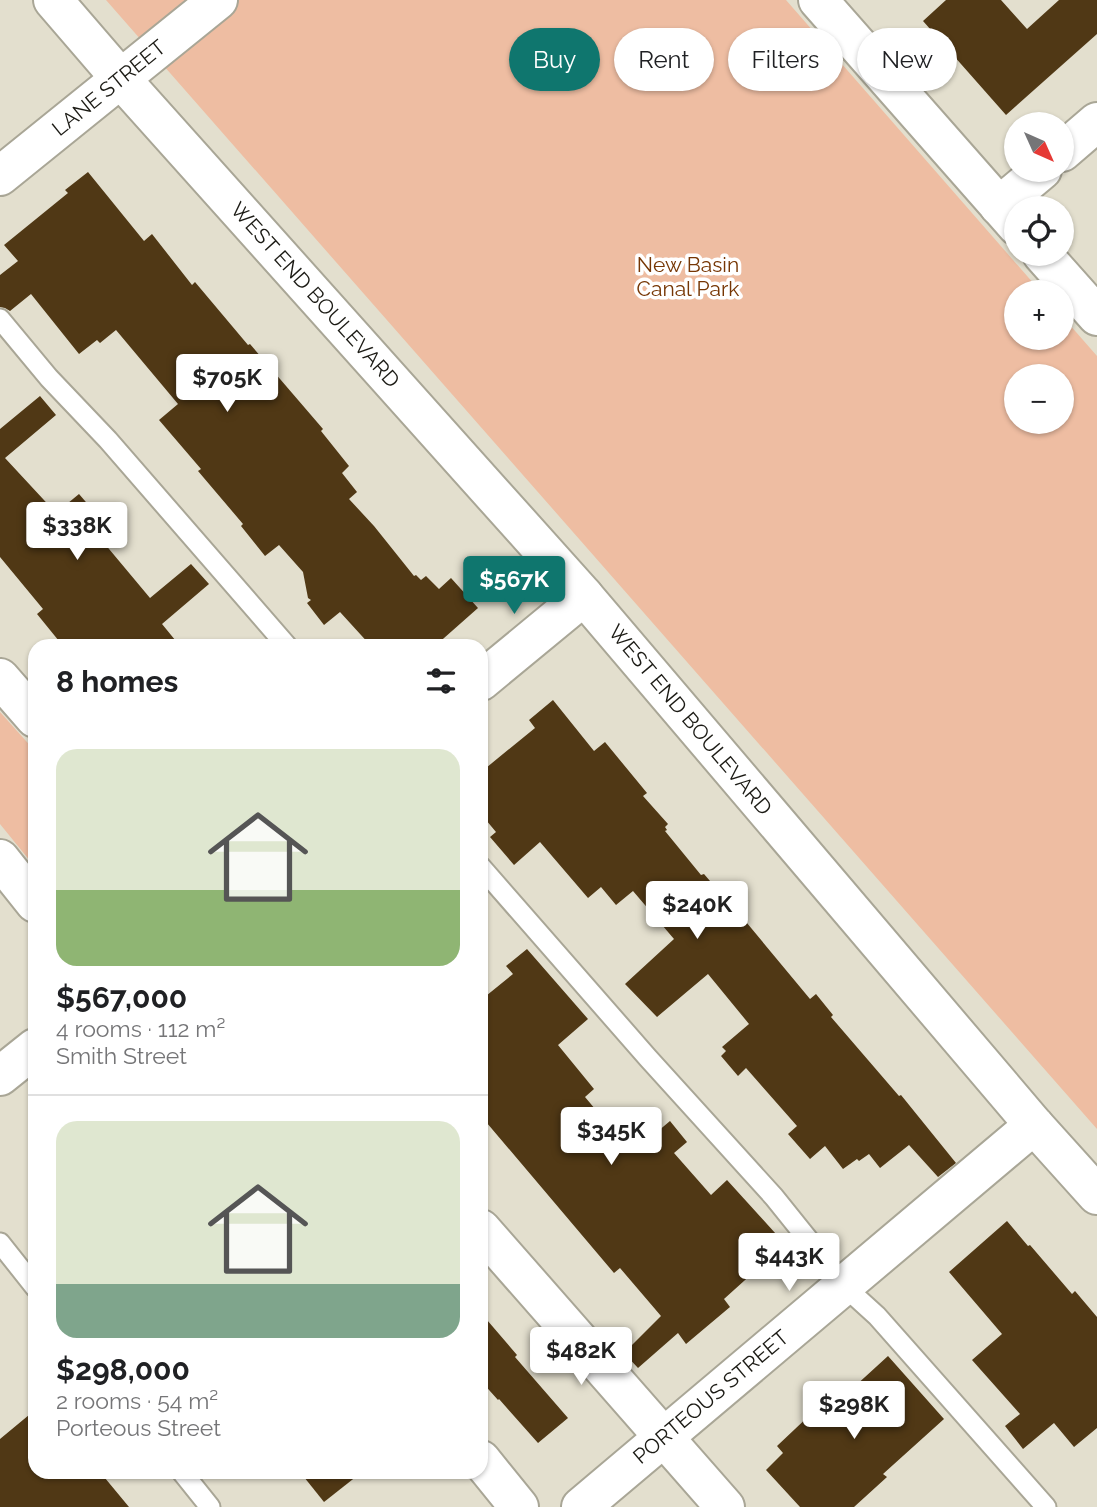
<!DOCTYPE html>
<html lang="en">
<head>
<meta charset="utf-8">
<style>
	body { margin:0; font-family:Raleway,sans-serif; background:#f6f6f6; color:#202124; height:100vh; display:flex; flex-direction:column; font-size:26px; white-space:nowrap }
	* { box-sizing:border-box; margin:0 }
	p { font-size:23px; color:#757577 }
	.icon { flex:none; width:38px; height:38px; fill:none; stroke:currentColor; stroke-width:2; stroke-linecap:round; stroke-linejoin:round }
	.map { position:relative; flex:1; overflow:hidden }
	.details { position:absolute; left:28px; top:639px; width:460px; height:840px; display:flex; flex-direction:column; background:#fff; border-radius:21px; box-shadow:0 2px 5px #0004 }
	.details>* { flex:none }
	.banner { position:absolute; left:509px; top:28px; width:481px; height:63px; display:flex; gap:14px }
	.needle { width:46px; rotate:135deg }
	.tools { position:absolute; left:1004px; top:112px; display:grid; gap:14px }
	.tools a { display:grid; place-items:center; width:70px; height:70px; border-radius:50%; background:#fff; box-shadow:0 2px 5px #0004; font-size:35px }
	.price { position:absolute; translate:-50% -60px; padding:0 16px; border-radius:7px; background:#fff; color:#222; font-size:23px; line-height:46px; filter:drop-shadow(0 2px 4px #0008) }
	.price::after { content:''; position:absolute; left:50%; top:42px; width:21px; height:16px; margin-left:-10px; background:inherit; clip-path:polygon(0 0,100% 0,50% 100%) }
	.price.on { background:#0f766e; color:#fff }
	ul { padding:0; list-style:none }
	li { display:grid; align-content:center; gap:14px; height:371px; padding:0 28px }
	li+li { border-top:2px solid #e0e0e0 }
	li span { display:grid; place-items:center; height:217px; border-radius:21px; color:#555 }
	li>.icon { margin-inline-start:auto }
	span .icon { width:126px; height:126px; fill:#fffc; stroke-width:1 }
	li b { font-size:30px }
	h2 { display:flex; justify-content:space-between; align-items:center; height:84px; padding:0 28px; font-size:30px }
	.tag { padding:0 24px; border-radius:32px; background:#fff; box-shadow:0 2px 5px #0004; font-size:24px; line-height:63px }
	.tag.on { background:#0f766e; color:#fff }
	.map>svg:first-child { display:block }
</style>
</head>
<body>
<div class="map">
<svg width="1097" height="1507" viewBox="0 0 1097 1507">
	<rect width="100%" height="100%" fill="#e3dfce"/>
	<g fill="#eebda2" fill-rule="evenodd">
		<path d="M106,0H786L1041,292H1017V338H1062V316L1097,356V1129ZM1017,376H1062V422H1017Z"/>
		<path d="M0,712L35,751V867L0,824Z"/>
	</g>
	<g fill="#503815">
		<path d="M946,0H1001L1027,29L1059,0H1097V34L1006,115L923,21Z"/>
		<path d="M88,172L144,241L152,234L192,285L195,282L248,345L250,344L323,429L321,431L349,466L342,473L357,492L349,499L374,526L414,576L416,575L421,580L426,576L439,589L451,578L478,608L435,646H371L340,612L324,625L307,603L311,600L308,598L303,572L279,545L265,556L241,526L243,524L198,471L201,469L159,420L178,404L116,330L100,343L97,340L79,354L31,294L10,311L5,308L0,307V275L18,261L4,245L68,193L65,190Z"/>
		<path d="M40,396L56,415L5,458L56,513L79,494L104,523L94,531L150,598L191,564L209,584L162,624L180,646H63L37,614L43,609L0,557V429Z"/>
		<path d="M553,700L594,751L605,742L647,793L643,796L668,824L665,827L667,830L665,831L701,875L704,874L716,888L717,887L810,999L816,994L833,1015L831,1017L899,1096L901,1095L956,1163L938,1177L909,1145L880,1168L869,1154L859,1161L857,1159L843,1169L825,1146L810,1159L788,1134L797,1126L746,1068L738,1076L721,1056L726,1051L722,1047L749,1024L708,974L657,1017L625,984L674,939L633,891L616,905L601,887L588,898L540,842L514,865L490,837L496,832L481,814V772L535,728L529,720Z"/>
		<path d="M527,949L588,1019L558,1045L594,1089L585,1097L632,1153L670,1121L687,1142L674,1153L711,1195L727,1180L785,1244L724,1299L730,1307L686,1344L678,1333L638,1368L624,1353L661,1316L620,1268L614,1273L481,1116V1000L513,974L506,966Z"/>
		<path d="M1007,1221L1028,1246L1030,1245L1072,1294L1075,1291L1097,1317V1428L1074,1447L1054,1423L1023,1449L1005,1426L1020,1414L972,1360L1002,1334L949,1272Z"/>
		<path d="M481,1313L517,1355L515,1357L568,1418L538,1443L499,1399L498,1400L481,1381Z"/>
		<path d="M888,1356L944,1419L883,1474L887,1477L854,1507H800L766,1470L783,1453L777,1446L813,1412L819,1419Z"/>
		<path d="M35,1410V1472H100L129,1507H0V1439Z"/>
		<path d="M300,1472H362L324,1502Z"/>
	</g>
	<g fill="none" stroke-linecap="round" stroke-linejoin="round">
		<defs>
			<g id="lane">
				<path d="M0,319L49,378L108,440L287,646"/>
				<path d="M481,867L648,1058L774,1197L815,1248L844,1286L877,1316L1046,1507"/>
				<path d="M0,1243L35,1287"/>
				<path d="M182,1472L210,1507"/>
			</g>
			<g id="street">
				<path d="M1062,152L1097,122"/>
				<path d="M0,176L218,0"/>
				<path d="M999,206L1042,170"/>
				<path d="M0,678L35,718"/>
				<path d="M481,681L584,596"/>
				<path d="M0,859L35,903"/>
				<path d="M0,1076L35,1048"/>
				<path d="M481,1229L725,1507"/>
				<path d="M481,1460L519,1507"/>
				<path d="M581,1507L1034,1125"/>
			</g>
			<g id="secondary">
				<path d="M53,0L121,79L584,596L1034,1125L1097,1195"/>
				<path d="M818,0L1017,226"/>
				<path d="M1042,254L1097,316"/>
			</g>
		</defs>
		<use href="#lane" stroke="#a9a696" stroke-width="23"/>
		<use href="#street" stroke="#a9a696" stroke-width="42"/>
		<use href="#secondary" stroke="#a9a696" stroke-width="42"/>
		<use href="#lane" stroke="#fff" stroke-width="19"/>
		<use href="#street" stroke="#fff" stroke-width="38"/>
		<use href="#secondary" stroke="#fff" stroke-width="38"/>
	</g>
	<g text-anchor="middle" stroke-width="7" stroke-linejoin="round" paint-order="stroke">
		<g font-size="21" fill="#1b1a14" stroke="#fff">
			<text transform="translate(109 88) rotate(-39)" y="7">LANE STREET</text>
			<text transform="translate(315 295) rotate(48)" y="7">WEST END BOULEVARD</text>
			<text transform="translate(690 720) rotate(50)" y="7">WEST END BOULEVARD</text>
			<text transform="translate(711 1397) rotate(-40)" y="7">PORTEOUS STREET</text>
		</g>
		<g font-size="21" fill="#763604" stroke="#fff">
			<text x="688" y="272">New Basin<tspan x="688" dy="24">Canal Park</tspan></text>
		</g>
	</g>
</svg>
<div class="tools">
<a><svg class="needle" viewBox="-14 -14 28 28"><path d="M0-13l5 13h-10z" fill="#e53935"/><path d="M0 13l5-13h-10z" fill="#757577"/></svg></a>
<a><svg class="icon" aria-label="locate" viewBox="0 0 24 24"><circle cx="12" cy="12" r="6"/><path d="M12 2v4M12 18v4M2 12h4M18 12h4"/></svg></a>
<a>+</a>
<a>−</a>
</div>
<b class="price" style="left:227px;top:414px">$705K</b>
<b class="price" style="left:77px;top:562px">$338K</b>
<b class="price on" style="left:514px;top:616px">$567K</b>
<b class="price" style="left:697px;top:941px">$240K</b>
<b class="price" style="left:611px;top:1167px">$345K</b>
<b class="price" style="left:789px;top:1293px">$443K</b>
<b class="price" style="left:581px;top:1387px">$482K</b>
<b class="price" style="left:854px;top:1441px">$298K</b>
<div class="banner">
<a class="tag on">Buy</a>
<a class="tag">Rent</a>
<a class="tag">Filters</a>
<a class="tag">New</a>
</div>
<section class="details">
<h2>8 homes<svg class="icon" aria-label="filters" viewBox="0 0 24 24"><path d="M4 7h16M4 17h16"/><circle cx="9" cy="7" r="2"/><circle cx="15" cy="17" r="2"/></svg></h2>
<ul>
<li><span style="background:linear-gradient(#dfe7d0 65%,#8fb573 0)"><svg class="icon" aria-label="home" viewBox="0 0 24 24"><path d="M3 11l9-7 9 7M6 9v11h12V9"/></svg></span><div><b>$567,000</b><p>4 rooms · 112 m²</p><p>Smith Street</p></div></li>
<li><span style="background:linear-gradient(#dfe7d0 75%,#7fa58c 0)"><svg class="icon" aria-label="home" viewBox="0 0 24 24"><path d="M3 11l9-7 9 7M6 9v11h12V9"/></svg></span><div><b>$298,000</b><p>2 rooms · 54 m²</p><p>Porteous Street</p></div></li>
</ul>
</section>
</div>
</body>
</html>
